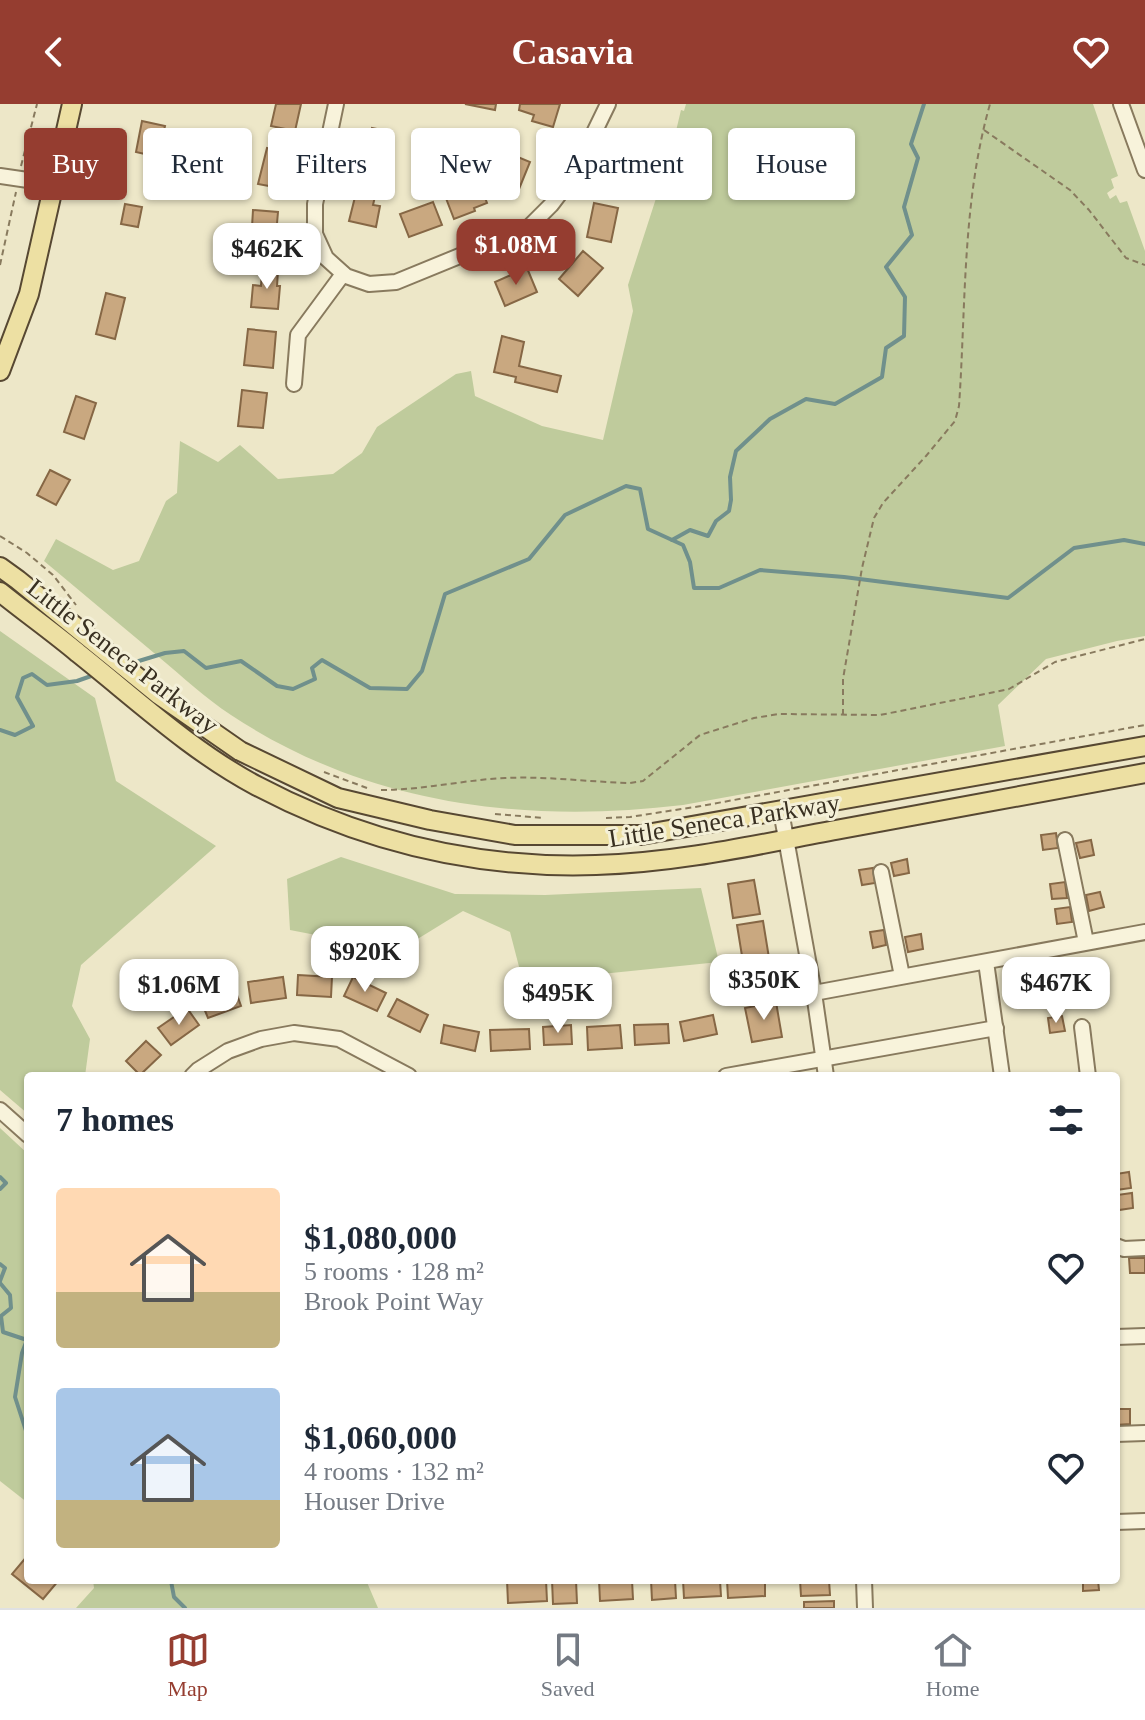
<!DOCTYPE html>
<html lang="en">
<head>
<meta charset="utf-8">
<style>
	body { margin:0; font-family:Georgia,serif; background:#f2f2f3; color:#1f2937; height:100vh; display:flex; flex-direction:column; font-size:30px; white-space:nowrap }
	* { box-sizing:border-box; margin:0 }
	p { font-size:26px; color:#747a83 }
	.icon { flex:none; width:44px; height:44px; fill:none; stroke:currentColor; stroke-width:2; stroke-linecap:round; stroke-linejoin:round }
	.map { position:relative; flex:1; overflow:hidden }
	.details { position:absolute; left:24px; top:968px; width:1096px; height:512px; display:flex; flex-direction:column; background:#fff; border-radius:8px; box-shadow:0 2px 6px #0004 }
	.details>* { flex:none }
	.banner { position:absolute; left:24px; top:24px; width:1098px; height:72px; display:flex; gap:16px }
	.price { position:absolute; translate:-50% -68px; padding:0 18px; border-radius:16px; background:#fff; color:#222; font-size:26px; line-height:52px; filter:drop-shadow(0 2px 4px #0008) }
	.price::after { content:''; position:absolute; left:50%; top:48px; width:24px; height:18px; margin-left:-12px; background:inherit; clip-path:polygon(0 0,100% 0,50% 100%) }
	.price.active { background:#953d30; color:#fff }
	ul { padding:0; list-style:none }
	li { display:flex; align-items:center; gap:24px; height:200px; padding:0 32px }
	li span { display:grid; place-items:center; flex:none; width:224px; height:160px; border-radius:8px; color:#555 }
	li>.icon { margin-inline-start:auto }
	span .icon { width:96px; height:96px; fill:#fffc; stroke-width:1 }
	li b { font-size:34px }
	h2 { display:flex; justify-content:space-between; align-items:center; height:96px; padding:0 32px; font-size:34px }
	.pill { padding:0 28px; border-radius:8px; background:#fff; box-shadow:0 2px 6px #0004; font-size:28px; line-height:72px }
	.pill.active { background:#953d30; color:#fff }
	header { display:flex; justify-content:space-between; align-items:center; height:104px; padding:0 32px; background:#953d30; color:#fff; font-size:36px; font-weight:700 }
	.dock { display:flex; justify-content:space-around; align-items:center; height:112px; border-top:2px solid #e0e1e3; background:#fff; font-size:22px; color:#747a83 }
	.dock a { display:grid; justify-items:center; gap:4px }
	.dock .active { color:#953d30 }
	.map>svg:first-child { display:block }
</style>
</head>
<body>
<header><svg class="icon" aria-label="back" viewBox="0 0 24 24"><path d="M15 5l-7 7 7 7"/></svg>Casavia<svg class="icon" aria-label="heart" viewBox="0 0 24 24"><path d="M12 20l-8-8c-3-5 5-10 8-4 3-6 11-1 8 4z"/></svg></header>
<div class="map">
<svg width="1145" height="1504" viewBox="0 0 1145 1504">
	<rect width="100%" height="100%" fill="#ede7c8"/>
	<g fill="#bfcb9c">
		<path d="M686,0H1093L1118,72L1111,75L1114,84L1107,89L1110,95L1116,91L1120,99L1127,97L1145,147V532L1117,537L1046,555L998,601L1005,642L683,701C524,720 367,701 231,611C205,594 183,573 160,554C121,521 82,489 44,457L56,435L113,466L139,457L166,397L177,389L180,337L218,358L240,341L278,375L333,370L362,349L377,323L456,270L471,267L475,292L542,322L603,336L633,207L628,181L671,48L681,6L684,7Z"/>
		<path d="M0,527L95,594L116,677L216,742L81,861L72,902L90,935L85,972H28V1010L0,986Z"/>
		<path d="M341,753L455,790L545,791L701,784L719,858L523,878L510,828L463,807L398,847L290,826L287,775Z"/>
		<path d="M0,1024L28,1050V1399L0,1377Z"/>
		<path d="M93,1476H366L378,1504H76L94,1484Z"/>
	</g>
	<g fill="none" stroke-linecap="round" stroke-linejoin="round">
		<g stroke="#70908c" stroke-width="4">
			<path d="M672,436L690,426L708,432L716,417L729,407L731,396L730,373L736,347L770,315L806,295L835,300L882,273L886,244L904,232L905,193L886,163L912,131L904,103L918,54L911,40L924,0"/>
			<path d="M129,560L165,549L184,547L206,564L241,557L277,582L293,585L315,575L312,564L322,556L370,584L407,585L422,567L445,490L529,455L565,411L626,382L640,385L648,425L683,441L690,458L694,484H719L760,466L844,473L1008,494L1074,444L1124,436L1145,440"/>
			<path d="M0,626L15,631L33,622L17,593L23,574L32,570L47,581L77,577L94,571"/>
			<path d="M0,1073L6,1079L0,1085"/>
			<path d="M0,1160L5,1164L0,1177"/>
			<path d="M0,1179L10,1191L11,1204L1,1212L3,1228L27,1236L22,1249L15,1293L28,1333"/>
			<path d="M164,1476L171,1477L174,1493L185,1504"/>
		</g>
	</g>
	<g fill="#c9a880" stroke="#866745" stroke-width="2">
		<path d="M276,0H301L295,27L271,22Z"/>
		<path d="M465,0H496L495,6Z"/>
		<path d="M520,0H560L553,23L532,17L534,11L519,6Z"/>
		<path d="M142,17L165,22L158,53L136,48Z"/>
		<path d="M372,24L392,28L389,43L393,44L389,65L360,59L364,39H368Z"/>
		<path d="M267,44L285,47L282,63L289,65L285,85L258,80Z"/>
		<path d="M508,49L530,58L517,90L494,81Z"/>
		<path d="M623,50L644,62L627,91L605,79Z"/>
		<path d="M358,81L377,84L373,101L380,102L376,123L349,117Z"/>
		<path d="M464,81L466,88L481,83L487,99L474,104L475,107L454,115L444,89Z"/>
		<path d="M433,98L442,121L409,133L400,110Z"/>
		<path d="M594,99L618,104L611,138L587,133Z"/>
		<path d="M125,100L142,103L138,123L121,120Z"/>
		<path d="M253,106L278,108L275,142L251,140Z"/>
		<path d="M583,147L603,164L578,192L559,175Z"/>
		<path d="M527,164L537,188L505,202L495,178Z"/>
		<path d="M262,166L278,167L277,182H280L278,205L251,203L253,181L261,182Z"/>
		<path d="M106,189L125,194L115,235L96,230Z"/>
		<path d="M248,225L276,228L273,264L244,261Z"/>
		<path d="M502,232L524,238L519,262L561,272L557,288L515,278L516,273L494,268Z"/>
		<path d="M242,286L267,289L263,324L238,322Z"/>
		<path d="M76,292L96,299L84,335L64,328Z"/>
		<path d="M50,366L70,376L56,401L37,391Z"/>
		<path d="M1056,729L1058,744L1043,746L1041,731Z"/>
		<path d="M1091,736L1094,751L1080,754L1076,739Z"/>
		<path d="M907,755L909,769L894,772L891,759Z"/>
		<path d="M873,764L875,779L862,781L859,766Z"/>
		<path d="M754,776L760,810L733,814L728,780Z"/>
		<path d="M1065,778L1067,794L1052,795L1050,780Z"/>
		<path d="M1100,788L1104,803L1089,807L1086,791Z"/>
		<path d="M1070,803L1072,818L1057,820L1055,805Z"/>
		<path d="M763,817L769,854L743,858L737,821Z"/>
		<path d="M884,826L886,841L873,844L870,828Z"/>
		<path d="M921,830L923,845L908,848L905,833Z"/>
		<path d="M771,858L778,895L748,900L742,863Z"/>
		<path d="M1090,865L1092,880L1076,882L1074,867Z"/>
		<path d="M1066,869L1068,884L1052,886L1050,870Z"/>
		<path d="M298,871L332,873L331,893L297,891Z"/>
		<path d="M283,873L286,894L251,899L248,878Z"/>
		<path d="M353,873L386,889L377,907L344,892Z"/>
		<path d="M235,885L241,902L208,914L201,897Z"/>
		<path d="M397,895L428,911L420,928L388,912Z"/>
		<path d="M776,898L782,933L752,938L745,904Z"/>
		<path d="M187,904L199,921L171,941L158,924Z"/>
		<path d="M713,911L717,930L684,937L680,918Z"/>
		<path d="M1062,912L1065,927L1050,929L1048,914Z"/>
		<path d="M668,920L669,939L635,941L634,921Z"/>
		<path d="M444,921L479,928L475,947L441,939Z"/>
		<path d="M571,921L572,940L544,941L543,923Z"/>
		<path d="M620,921L622,944L588,946L587,923Z"/>
		<path d="M529,925L530,945L491,947L490,926Z"/>
		<path d="M146,937L161,951L140,971L126,957Z"/>
		<path d="M1129,1068L1131,1084L1116,1086V1070Z"/>
		<path d="M1132,1089L1133,1104L1119,1106L1117,1091Z"/>
		<path d="M1129,1154H1145V1169H1130Z"/>
		<path d="M1116,1305H1130V1320L1116,1321Z"/>
		<path d="M28,1451V1476H59L43,1495L12,1470Z"/>
		<path d="M507,1476H546L547,1497L508,1499Z"/>
		<path d="M552,1476H576L577,1499L553,1500Z"/>
		<path d="M599,1476H632L633,1495L600,1497Z"/>
		<path d="M651,1476H675L676,1494L652,1496Z"/>
		<path d="M683,1476H720L721,1492L684,1494Z"/>
		<path d="M727,1476H765V1492L728,1494Z"/>
		<path d="M800,1476H829L830,1491L801,1492Z"/>
		<path d="M1083,1476H1098L1099,1486L1083,1487Z"/>
		<path d="M834,1497V1504H804V1498Z"/>
	</g>
	<g fill="none" stroke-linecap="round" stroke-linejoin="round">
		<defs>
			<g id="minor">
				<path d="M336,0L315,100V130L326,154L346,172L369,180L396,178L528,124L551,101L573,72L608,0"/>
				<path d="M1121,0L1145,66"/>
				<path d="M0,72L55,80"/>
				<path d="M294,280L298,231L343,170"/>
				<path d="M781,707L814,889L826,972"/>
				<path d="M1065,736L1086,838"/>
				<path d="M881,768L902,872"/>
				<path d="M986,858L1002,972"/>
				<path d="M814,889L1145,828"/>
				<path d="M1082,923L1088,972"/>
				<path d="M192,972L198,966L228,947L261,935L294,929L339,935L409,972"/>
				<path d="M726,972L996,924"/>
				<path d="M0,1006L28,1031"/>
				<path d="M1116,1142L1124,1145L1145,1144"/>
				<path d="M1116,1233L1145,1232"/>
				<path d="M1116,1330L1145,1329"/>
				<path d="M1116,1418L1145,1417"/>
				<path d="M864,1476L865,1504"/>
			</g>
			<g id="major">
				<path d="M0,267L29,190L72,0"/>
				<path d="M0,463L18,476L158,590L240,647L338,694L430,716L515,731H641L1145,642"/>
				<path d="M0,488C26,509 53,528 78,549C136,595 191,647 257,682C363,738 475,765 596,761C678,759 760,740 841,725C942,706 1044,688 1145,669"/>
			</g>
		</defs>
		<use href="#minor" stroke="#887a5e" stroke-width="18"/>
		<use href="#major" stroke="#574832" stroke-width="22"/>
		<g stroke="#887a5e" stroke-width="2" stroke-dasharray="6 4" stroke-linecap="butt">
			<path d="M984,26L1070,86L1089,106L1126,154L1145,161"/>
			<path d="M21,62L37,0"/>
			<path d="M0,161L16,88"/>
			<path d="M0,432L27,449L53,471L76,501"/>
			<path d="M843,611V575L862,464L874,414L883,399L926,352L955,317L959,302C966,202 962,98 990,0"/>
			<path d="M324,668L367,684"/>
			<path d="M381,686C423,686 463,676 505,674C546,672 589,678 630,679L643,677L700,631L754,614L779,610L880,611L985,590L1009,585L1055,558L1145,535"/>
			<path d="M495,710L544,714"/>
			<path d="M606,714L630,713L701,702L1145,621"/>
		</g>
		<use href="#minor" stroke="#f8f3db" stroke-width="14"/>
		<use href="#major" stroke="#ede0a3" stroke-width="18"/>
	</g>
	<g text-anchor="middle" stroke-width="6" stroke-linejoin="round" paint-order="stroke">
		<g font-size="26" fill="#393021" stroke="#f4f0d8">
			<text transform="translate(123 552) rotate(38)" y="9">Little Seneca Parkway</text>
			<text transform="translate(724 716) rotate(-9)" y="9">Little Seneca Parkway</text>
		</g>
	</g>
</svg>
<b class="price active" style="left:516px;top:183px">$1.08M</b>
<b class="price" style="left:267px;top:187px">$462K</b>
<b class="price" style="left:365px;top:890px">$920K</b>
<b class="price" style="left:764px;top:918px">$350K</b>
<b class="price" style="left:1056px;top:921px">$467K</b>
<b class="price" style="left:179px;top:923px">$1.06M</b>
<b class="price" style="left:558px;top:931px">$495K</b>
<div class="banner">
<a class="pill active">Buy</a>
<a class="pill">Rent</a>
<a class="pill">Filters</a>
<a class="pill">New</a>
<a class="pill">Apartment</a>
<a class="pill">House</a>
</div>
<section class="details">
<h2>7 homes<svg class="icon" aria-label="filters" viewBox="0 0 24 24"><path d="M4 7h16M4 17h16"/><circle cx="9" cy="7" r="2"/><circle cx="15" cy="17" r="2"/></svg></h2>
<ul>
<li><span style="background:linear-gradient(#ffd9b3 65%,#c2b280 0)"><svg class="icon" aria-label="home" viewBox="0 0 24 24"><path d="M3 11l9-7 9 7M6 9v11h12V9"/></svg></span><div><b>$1,080,000</b><p>5 rooms · 128 m²</p><p>Brook Point Way</p></div><svg class="icon" aria-label="heart" viewBox="0 0 24 24"><path d="M12 20l-8-8c-3-5 5-10 8-4 3-6 11-1 8 4z"/></svg></li>
<li><span style="background:linear-gradient(#a9c7e8 70%,#c2b280 0)"><svg class="icon" aria-label="home" viewBox="0 0 24 24"><path d="M3 11l9-7 9 7M6 9v11h12V9"/></svg></span><div><b>$1,060,000</b><p>4 rooms · 132 m²</p><p>Houser Drive</p></div><svg class="icon" aria-label="heart" viewBox="0 0 24 24"><path d="M12 20l-8-8c-3-5 5-10 8-4 3-6 11-1 8 4z"/></svg></li>
</ul>
</section>
</div>
<nav class="dock">
<a class="active"><svg class="icon" aria-label="map" viewBox="0 0 24 24"><path d="M3 6l6-2 6 2 6-2v14l-6 2-6-2-6 2zM9 4v14M15 6v14"/></svg>Map</a>
<a><svg class="icon" aria-label="saved" viewBox="0 0 24 24"><path d="M7 4h10v16l-5-4-5 4z"/></svg>Saved</a>
<a><svg class="icon" aria-label="home" viewBox="0 0 24 24"><path d="M3 11l9-7 9 7M6 9v11h12V9"/></svg>Home</a>
</nav>
</body>
</html>
